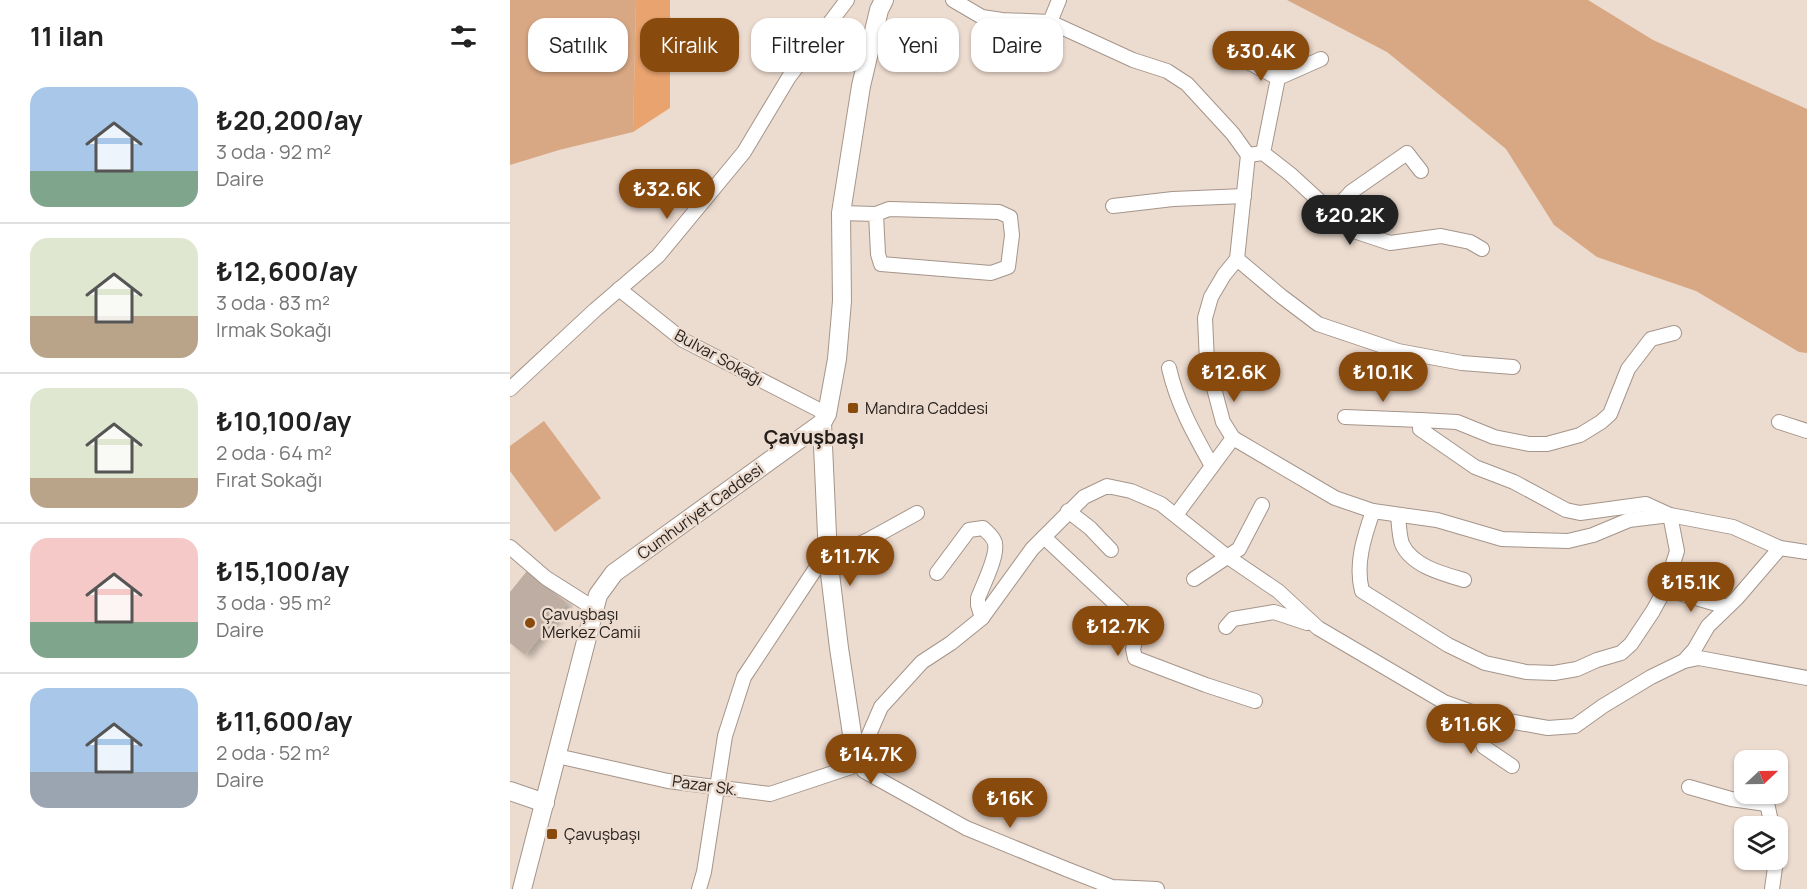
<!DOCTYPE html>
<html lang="tr">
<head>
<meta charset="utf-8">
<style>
	body { margin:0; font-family:Manrope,sans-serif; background:#f2f2f2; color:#222; height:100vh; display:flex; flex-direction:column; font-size:22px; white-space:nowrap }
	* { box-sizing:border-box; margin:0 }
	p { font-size:20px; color:#767676 }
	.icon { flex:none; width:33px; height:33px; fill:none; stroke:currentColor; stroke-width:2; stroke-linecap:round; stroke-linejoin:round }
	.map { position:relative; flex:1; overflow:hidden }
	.panel { display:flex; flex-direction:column; background:#fff; width:510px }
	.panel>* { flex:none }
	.banner { position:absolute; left:18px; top:18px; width:570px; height:54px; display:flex; gap:12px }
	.needle { width:39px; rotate:68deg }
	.fabs { position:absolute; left:1224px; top:750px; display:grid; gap:12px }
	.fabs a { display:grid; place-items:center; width:54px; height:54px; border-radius:12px; background:#fff; box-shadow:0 2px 4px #0004; font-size:30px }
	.price { position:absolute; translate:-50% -51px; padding:0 14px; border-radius:21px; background:#894a0e; color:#fff; font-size:20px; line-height:39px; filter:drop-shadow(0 2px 3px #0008) }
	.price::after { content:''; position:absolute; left:50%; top:36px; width:18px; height:14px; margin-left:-9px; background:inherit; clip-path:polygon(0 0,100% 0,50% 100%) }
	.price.on { background:#222; color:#fff }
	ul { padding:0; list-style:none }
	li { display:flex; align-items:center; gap:18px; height:150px; padding:0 30px }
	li+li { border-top:2px solid #e0e0e0 }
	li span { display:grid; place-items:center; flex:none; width:168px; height:120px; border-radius:18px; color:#555 }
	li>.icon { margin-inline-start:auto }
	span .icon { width:72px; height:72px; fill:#fffc; stroke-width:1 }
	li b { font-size:26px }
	h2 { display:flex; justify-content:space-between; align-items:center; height:72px; padding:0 30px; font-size:26px }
	.pill { padding:0 21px; border-radius:18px; background:#fff; box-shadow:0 2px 4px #0004; font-size:21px; line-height:54px }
	.pill.on { background:#894a0e; color:#fff }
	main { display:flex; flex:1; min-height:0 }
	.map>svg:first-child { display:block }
</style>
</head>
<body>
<main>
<section class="panel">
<h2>11 ilan<svg class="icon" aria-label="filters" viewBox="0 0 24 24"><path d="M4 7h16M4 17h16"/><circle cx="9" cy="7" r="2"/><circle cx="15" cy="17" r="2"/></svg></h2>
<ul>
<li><span style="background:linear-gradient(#a9c7e8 70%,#7fa58c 0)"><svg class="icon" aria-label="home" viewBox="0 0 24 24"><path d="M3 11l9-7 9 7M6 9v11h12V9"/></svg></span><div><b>₺20,200/ay</b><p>3 oda · 92 m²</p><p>Daire</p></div></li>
<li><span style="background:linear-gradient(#dfe7d0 65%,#b9a48a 0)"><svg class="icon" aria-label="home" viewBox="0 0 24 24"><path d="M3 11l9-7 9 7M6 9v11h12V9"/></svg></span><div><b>₺12,600/ay</b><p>3 oda · 83 m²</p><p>Irmak Sokağı</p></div></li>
<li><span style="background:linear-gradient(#dfe7d0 75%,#b9a48a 0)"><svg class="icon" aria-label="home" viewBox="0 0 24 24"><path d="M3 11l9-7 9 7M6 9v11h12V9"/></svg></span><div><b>₺10,100/ay</b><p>2 oda · 64 m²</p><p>Fırat Sokağı</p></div></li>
<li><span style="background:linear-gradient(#f6c9c9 70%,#7fa58c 0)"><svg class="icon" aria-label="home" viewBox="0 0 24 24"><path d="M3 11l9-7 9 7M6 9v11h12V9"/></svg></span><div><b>₺15,100/ay</b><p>3 oda · 95 m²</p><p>Daire</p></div></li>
<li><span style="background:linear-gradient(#a9c7e8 70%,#9aa5b1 0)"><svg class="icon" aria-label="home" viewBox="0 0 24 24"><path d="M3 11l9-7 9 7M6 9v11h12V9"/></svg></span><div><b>₺11,600/ay</b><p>2 oda · 52 m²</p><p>Daire</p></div></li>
</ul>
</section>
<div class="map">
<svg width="1297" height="889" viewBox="0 0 1297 889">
	<defs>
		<filter id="shadow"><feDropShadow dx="6" dy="4" stdDeviation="3" flood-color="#0004"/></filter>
	</defs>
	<rect width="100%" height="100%" fill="#ecdbcf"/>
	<g fill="#d8a783">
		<path d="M0,0H126L123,132L49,150L0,165Z"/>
		<path d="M777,0H1078L1143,40L1297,109V353L1289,352L1186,291L1087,257L1044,225L996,149L877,52Z"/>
		<path d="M34,421L91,498L45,532L0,471V446Z"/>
	</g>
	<path fill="#e8a36f" d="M126,0H160V108L123,132Z"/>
	<path fill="#bdada2" filter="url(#shadow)" d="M17,571L57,603L15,655L0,643V592Z"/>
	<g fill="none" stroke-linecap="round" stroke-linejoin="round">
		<defs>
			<g id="minor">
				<path d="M443,0L472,17L492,20L540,22L623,60L657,71L677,84L723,134L738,155L727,259L714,275L701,297L695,318L697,362L713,422L723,438L825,498L863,511L927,520L992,539L1058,541L1083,535L1119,520L1160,515L1223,527L1270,548L1297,552"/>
				<path d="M540,22L549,0"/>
				<path d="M294,57C315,48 336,50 357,57"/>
				<path d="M738,62L768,78"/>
				<path d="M753,153L768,78L811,59"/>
				<path d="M738,155L753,153L780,174L841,230L880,243L931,236L960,242L972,249"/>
				<path d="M603,206L663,199L734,196"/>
				<path d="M331,213L366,214L379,209L489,212L500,217L502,235L498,267L481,273L371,264L368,254L366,214"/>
				<path d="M822,213L841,192L897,153L911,171"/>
				<path d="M727,259L771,296L808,324L888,351L952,363L1003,367"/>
				<path d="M109,289L173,340L317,414"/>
				<path d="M659,368C667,404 684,434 702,466"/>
				<path d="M0,389L85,310L148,256L234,152L279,77L337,0"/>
				<path d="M835,417L910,420"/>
				<path d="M1269,422L1297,431"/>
				<path d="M558,511L580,528L601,550"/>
				<path d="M863,511C854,537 845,564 852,591L938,645L975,663L1016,672L1044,673L1067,669L1087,660L1111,653L1121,644L1143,611L1155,589L1167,551L1160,515L1136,504L1070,513L1056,510L1004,482L965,467L910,429V420L947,422L984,437L1019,444H1037L1070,435L1091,422L1100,414L1118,369L1141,339L1164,333"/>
				<path d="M666,515L723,438"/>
				<path d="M888,515C889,524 889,535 892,544C902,566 933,574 954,580"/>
				<path d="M534,537L629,626L623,649L625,658L696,685L745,701"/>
				<path d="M0,547L36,578L85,609"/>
				<path d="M427,573L459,530L473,528C478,533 483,536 485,543C488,556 473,585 468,598V605L472,618"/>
				<path d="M684,579L729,549L752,505"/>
				<path d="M1155,589L1217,607"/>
				<path d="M716,627L723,619L764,612L797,623"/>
				<path d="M1174,661L1189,658L1297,678"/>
				<path d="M962,712L974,747L1002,766"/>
				<path d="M351,753L371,707L412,662L441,643L472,618L522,549L574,497L597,486L621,491L651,504L715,555L768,591L808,628L934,702L976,717L1038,728L1065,726L1093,706L1141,677L1174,661L1184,650L1198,626L1227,598L1270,548"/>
				<path d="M47,756L158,781L260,794L341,767"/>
				<path d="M354,771L456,828L556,869L602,887L647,889"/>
				<path d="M1179,787L1221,799L1256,804"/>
				<path d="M1255,794L1262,826"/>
				<path d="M189,889L194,872L215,736L234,677L310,562L360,539L407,513"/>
				<path d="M1262,889L1266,860"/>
			</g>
			<g id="major">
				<path d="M312,423L318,557L329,648L345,754"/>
				<path d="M0,791L35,803"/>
				<path d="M12,889L88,595L104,573L312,423L317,414L327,359L332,301L331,213L351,86L369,10L374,0"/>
			</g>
		</defs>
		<use href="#minor" stroke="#a5958a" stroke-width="16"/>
		<use href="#major" stroke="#a5958a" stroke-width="20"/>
		<use href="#minor" stroke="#fff" stroke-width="14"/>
		<use href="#major" stroke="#fff" stroke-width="18"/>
	</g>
	<g fill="#894a0e" stroke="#ecdbcf" stroke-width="2">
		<rect x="337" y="402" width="12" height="12" rx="3"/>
		<circle cx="20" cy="623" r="6"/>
		<rect x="36" y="828" width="12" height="12" rx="3"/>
	</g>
	<g text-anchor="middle" stroke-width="5" stroke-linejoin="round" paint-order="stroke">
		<g font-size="16" fill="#241e1a" stroke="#ecdbcf">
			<text transform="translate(209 357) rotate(29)" y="6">Bulvar Sokağı</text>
			<text transform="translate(190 511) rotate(-36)" y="6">Cumhuriyet Caddesi</text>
			<text transform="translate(195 785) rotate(8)" y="6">Pazar Sk.</text>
		</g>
		<g font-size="16" fill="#241e1a" stroke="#ecdbcf" text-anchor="start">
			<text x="355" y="414">Mandıra Caddesi</text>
			<text x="32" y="620">Çavuşbaşı<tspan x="32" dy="18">Merkez Camii</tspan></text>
			<text x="54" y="840">Çavuşbaşı</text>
		</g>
		<g font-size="20" font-weight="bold" fill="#241e1a" stroke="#ecdbcf">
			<text x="304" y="444">Çavuşbaşı</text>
		</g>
	</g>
</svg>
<div class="fabs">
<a><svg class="needle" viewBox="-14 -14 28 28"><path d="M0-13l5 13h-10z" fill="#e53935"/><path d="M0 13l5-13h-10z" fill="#767676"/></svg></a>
<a><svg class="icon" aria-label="layers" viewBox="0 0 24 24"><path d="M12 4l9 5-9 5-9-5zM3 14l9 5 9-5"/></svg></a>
</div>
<b class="price" style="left:751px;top:82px">₺30.4K</b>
<b class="price" style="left:157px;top:220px">₺32.6K</b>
<b class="price on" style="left:840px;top:246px">₺20.2K</b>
<b class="price" style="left:724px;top:403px">₺12.6K</b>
<b class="price" style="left:873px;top:403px">₺10.1K</b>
<b class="price" style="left:340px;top:587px">₺11.7K</b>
<b class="price" style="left:1181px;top:613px">₺15.1K</b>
<b class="price" style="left:608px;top:657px">₺12.7K</b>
<b class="price" style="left:961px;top:755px">₺11.6K</b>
<b class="price" style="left:361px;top:785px">₺14.7K</b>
<b class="price" style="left:500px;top:829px">₺16K</b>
<div class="banner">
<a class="pill">Satılık</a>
<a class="pill on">Kiralık</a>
<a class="pill">Filtreler</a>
<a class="pill">Yeni</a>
<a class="pill">Daire</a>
</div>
</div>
</main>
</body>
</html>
